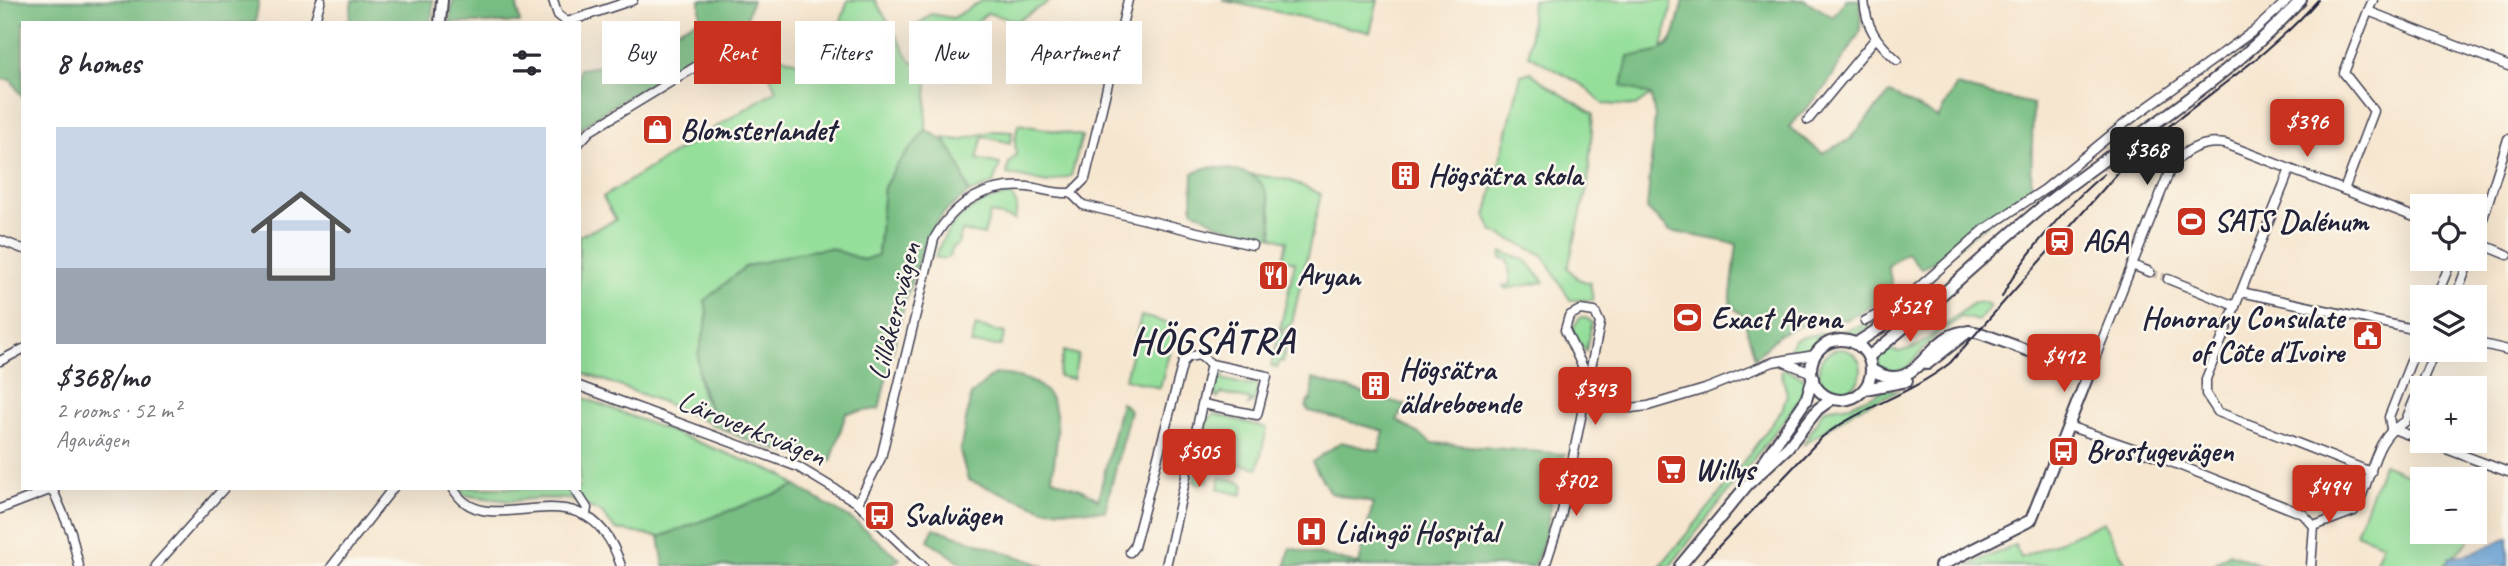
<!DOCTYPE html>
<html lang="en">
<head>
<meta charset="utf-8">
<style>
	body { margin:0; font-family:Caveat,sans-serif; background:#f2f2f3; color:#2b2b33; height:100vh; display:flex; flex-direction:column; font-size:26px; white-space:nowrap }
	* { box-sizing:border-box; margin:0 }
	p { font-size:23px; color:#7c7c81 }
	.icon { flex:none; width:38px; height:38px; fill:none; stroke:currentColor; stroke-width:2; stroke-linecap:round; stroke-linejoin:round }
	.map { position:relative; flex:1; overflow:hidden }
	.side { position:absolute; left:21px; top:21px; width:560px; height:469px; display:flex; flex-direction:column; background:#fff; border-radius:0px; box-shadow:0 7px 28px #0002 }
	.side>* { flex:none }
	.guide { position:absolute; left:602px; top:21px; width:665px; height:63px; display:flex; gap:14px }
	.tools { position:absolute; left:2410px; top:194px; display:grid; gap:14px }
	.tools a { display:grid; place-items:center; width:77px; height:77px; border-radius:0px; background:#fff; box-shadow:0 7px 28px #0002; font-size:35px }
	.price { position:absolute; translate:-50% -60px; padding:0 16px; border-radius:7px; background:#c8321e; color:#fff; font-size:23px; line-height:46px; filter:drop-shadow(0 2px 4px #0008) }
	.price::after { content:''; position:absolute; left:50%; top:42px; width:21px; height:16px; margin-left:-10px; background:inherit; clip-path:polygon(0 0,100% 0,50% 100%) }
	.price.selected { background:#222; color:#fff }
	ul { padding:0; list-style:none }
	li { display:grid; align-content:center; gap:14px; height:371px; padding:0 35px }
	li span { display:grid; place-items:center; height:217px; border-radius:0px; color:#555 }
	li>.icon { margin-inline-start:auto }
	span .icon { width:126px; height:126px; fill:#fffc; stroke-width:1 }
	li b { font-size:30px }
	h2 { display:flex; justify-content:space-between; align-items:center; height:84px; padding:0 35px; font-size:30px }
	.pill { padding:0 24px; border-radius:0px; background:#fff; box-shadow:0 7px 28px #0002; font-size:24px; line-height:63px }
	.pill.selected { background:#c8321e; color:#fff }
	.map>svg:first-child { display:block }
</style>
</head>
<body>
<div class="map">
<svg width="2508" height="566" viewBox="0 0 2508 566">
	<rect width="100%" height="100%" fill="#fbf7ec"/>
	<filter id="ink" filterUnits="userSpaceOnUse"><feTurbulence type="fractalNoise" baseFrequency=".0143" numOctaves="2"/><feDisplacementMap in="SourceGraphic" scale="14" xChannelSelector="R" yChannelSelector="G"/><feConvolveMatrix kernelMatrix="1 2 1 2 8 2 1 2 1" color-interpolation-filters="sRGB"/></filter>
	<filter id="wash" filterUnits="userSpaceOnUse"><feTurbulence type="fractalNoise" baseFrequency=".00686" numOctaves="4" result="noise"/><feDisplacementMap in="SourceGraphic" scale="28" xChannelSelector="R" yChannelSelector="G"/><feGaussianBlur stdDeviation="1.57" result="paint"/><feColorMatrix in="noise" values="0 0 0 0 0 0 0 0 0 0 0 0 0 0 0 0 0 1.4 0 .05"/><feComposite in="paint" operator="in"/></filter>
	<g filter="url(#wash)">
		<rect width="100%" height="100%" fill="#f6e6cf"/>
		<g fill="#95df9b" stroke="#5c806b" stroke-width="2">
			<path d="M848,0H875L912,63L922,61L927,85L926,130L897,165L884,187L878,255L863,260L830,248L745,267C719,304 687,345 702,394C706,407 722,422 731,433L670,405L579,371V236L616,220L603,197L776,90L763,61L771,53L813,68L829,58Z"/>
			<path d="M983,0H1052L1017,21L987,13L955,41L953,56L930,65L916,26L931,14L953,18Z"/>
			<path d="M1222,0H1378L1370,32Z"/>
			<path d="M1532,0H1673L1662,48L1672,41L1656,55L1651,95L1635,106L1603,104L1584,86L1529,55Z"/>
			<path d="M1531,72C1550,90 1572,99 1593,114L1588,183L1568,268L1578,279L1590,283L1593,300H1570L1543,255L1492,231L1486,217L1521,75Z"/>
			<path d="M1018,124L1082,136L1071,176L1047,183L1007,174L1009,163L1016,155L1015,140Z"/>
			<path d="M993,131L1012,132L1010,143L983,136L977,159L1000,164L993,184L969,193L959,164L944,138L960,140Z"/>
			<path d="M1249,174L1289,180L1321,194L1292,323L1284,330L1280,329L1295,262L1283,259L1287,241L1273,237C1271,211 1273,188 1249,174Z"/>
			<path d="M1012,195L1017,206L1015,220L990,213L984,235L962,231L958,244L952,248L950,256L944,259L935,257C948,221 974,199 1012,195Z"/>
			<path d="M1502,252L1527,261L1544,282L1506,289L1503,286L1511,284L1508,260L1501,258Z"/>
			<path d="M1985,302L1990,306L1979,321L1961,317L1934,337L1907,368L1895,372L1879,366L1877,357L1882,348L1899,352L1918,346L1973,303Z"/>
			<path d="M1141,316L1176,325L1160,388L1125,379Z"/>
			<path d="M1581,317L1588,319L1592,323L1586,351L1574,336L1573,327Z"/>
			<path d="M1866,323L1870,326L1855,335L1826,337L1806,353L1796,354L1789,350L1794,340C1818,330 1843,336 1866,323Z"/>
			<path d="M976,326L1005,333L1001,346L971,344Z"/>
			<path d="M1272,330L1282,332L1287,338L1283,362L1280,361L1277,368L1271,366L1279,334Z"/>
			<circle cx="1840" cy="370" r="21"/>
			<path d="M1064,351L1078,355L1073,379L1058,376Z"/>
			<path d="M1785,369L1803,377L1805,386L1801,398L1670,566H1660L1712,504L1782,410L1787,394L1781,371Z"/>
			<path d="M1224,373L1222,379L1250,386L1255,381L1258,388L1254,402L1248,405L1251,400L1222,393L1217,398C1211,390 1215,377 1224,373Z"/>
			<path d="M1887,389L1898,391L1858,408L1803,445L1824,409L1850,405Z"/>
			<path d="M579,396L782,475L796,486L659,537L615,529L601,512L570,499L539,498L510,501L464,495L461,488H579Z"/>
			<path d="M1214,414L1267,428L1258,468L1205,456L1202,469L1209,471L1208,481L1198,484L1194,482L1208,420Z"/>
			<path d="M2383,464L2422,480V532H2471L2468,542L2443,566H2374L2383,544L2356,533Z"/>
			<path d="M1220,477L1241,482L1244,486L1242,495L1218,489Z"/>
			<path d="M2104,522L2127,566H1966L2015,545L2021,558Z"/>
		</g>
		<g fill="#78be83" stroke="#4d705f" stroke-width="2">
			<path d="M0,0H259L255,23H23V98L11,80L0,79Z"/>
			<path d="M352,0H433L432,19L427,23H349Z"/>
			<path d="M453,0H516L520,23H449Z"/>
			<path d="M700,0H752L746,19L731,35L604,111L579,130V69L605,65L700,19Z"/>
			<path d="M1683,0H1805L1833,17L1846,0H1861L1860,32L1825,88L1789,127L1822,153L1849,140L1890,93L1938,118L1956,86L2033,104L2031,188L1953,251L1921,269L1907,252L1888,266L1894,295L1846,320L1818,318L1780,334L1755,358L1743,316L1730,304L1737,244L1670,231L1647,209L1655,117L1651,95L1622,86L1628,56C1677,54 1672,42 1683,0Z"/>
			<path d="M926,130C956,144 959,164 969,193C959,201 948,207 940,218C911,255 891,361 879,409L846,413L831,461C805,456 754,447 732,433C710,419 699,387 698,363C697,338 712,329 705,300L745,267L796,253L830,248L863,260L878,255L884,187L897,165Z"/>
			<path d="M1208,167C1268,171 1268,183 1273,237L1219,225L1192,209L1193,173Z"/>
			<path d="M994,374C1069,377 1060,422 1052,478C1068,487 1086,488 1098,500L1121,402L1130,410L1105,511L1044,509L968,480L960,451L971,395Z"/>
			<path d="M1313,379L1406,405L1397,420L1433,443L1565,454C1546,490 1554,530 1533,566H1286L1290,548L1359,564L1373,503L1330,493L1312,462L1341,442L1379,451L1384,431L1309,411L1306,408L1308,401H1311Z"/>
			<path d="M796,486L856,522L900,559L888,566H664L659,537Z"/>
			<path d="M934,528L1045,566H966L928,540Z"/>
			<path d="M2229,553L2264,566H2212Z"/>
		</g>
		<path fill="#649ed3" stroke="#436087" stroke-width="2" d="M2508,537V566H2445L2450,558L2476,552Z"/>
	</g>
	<g filter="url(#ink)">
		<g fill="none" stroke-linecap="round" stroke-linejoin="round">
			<path stroke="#ccbfb1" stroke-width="8" stroke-dasharray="8 4" stroke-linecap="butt" d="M2150,272L2168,279"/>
			<defs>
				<g id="street">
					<path d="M553,0L558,15L567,22L633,0"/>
					<path d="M1864,0C1866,28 1877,42 1897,60"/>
					<path d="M2368,11L2373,0"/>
					<path d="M314,23L321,0"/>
					<path d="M1808,120L1875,39"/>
					<path d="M579,143L590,131L728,47L751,40"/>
					<path d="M2290,169L2206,379V394L2218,412L2371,472"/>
					<path d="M2344,190L2374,111L2344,73L2368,11L2508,66"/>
					<path d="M1071,193L1083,205L1252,245"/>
					<path d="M0,240L23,249"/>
					<path d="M2474,241L2508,255"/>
					<path d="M2474,247L2508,139"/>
					<path d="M2132,265L2150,272"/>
					<path d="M2168,279L2235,306"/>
					<path d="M2241,292L2422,331"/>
					<path d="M2436,298L2452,259"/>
					<path d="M2455,298L2470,259"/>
					<path d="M1865,321L1902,302L1985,229L2045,189L2128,121L2255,30L2288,0"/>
					<path d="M2474,342L2508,350"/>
					<path d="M0,361L23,349"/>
					<path d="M1784,362L1812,373"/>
					<path d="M2089,373L2172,165C2186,149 2204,141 2225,144L2422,220"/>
					<path d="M579,386L798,467L858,503L923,566"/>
					<path d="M1586,403L1631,408L1648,406L1705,389L1773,362L1815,355"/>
					<path d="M2068,426L2153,455L2303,514L2314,526L2311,566"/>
					<path d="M2391,428L2389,417L2422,333"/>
					<path d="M2391,428L2422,440"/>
					<path d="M2425,441L2508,472"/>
					<path d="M52,488L71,532L79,566"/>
					<path d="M453,488C487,551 586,454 621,566"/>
					<path d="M574,488L587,508L586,514"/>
					<path d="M858,503L881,458L934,239C954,203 986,183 1028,187C1043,189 1056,194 1071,193L1085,179L1128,0"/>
					<path d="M0,509L52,489"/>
					<path d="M2314,526L2354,511C2373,482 2371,437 2405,422L2435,350"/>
					<path d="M1130,552L1134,547L1183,362L1188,357L1199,355L1211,364"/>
					<path d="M155,566L224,488"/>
					<path d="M332,566L393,488"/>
					<path d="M1166,566L1211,364L1267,376L1257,415L1203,404"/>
					<path d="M1545,566L1561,517L1600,323L1595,312L1580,310L1569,316L1565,330L1589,380"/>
				</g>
				<g id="secondary">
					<path d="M440,23L442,0"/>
					<circle cx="1841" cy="370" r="30"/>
					<path d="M1855,344L1895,318L1923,307"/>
					<path d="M1868,357C1934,306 1992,246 2057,195C2139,132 2231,77 2301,0"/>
					<path d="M1927,364L1969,331"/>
					<path d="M1872,370C1925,401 1925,319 1980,333L2089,373L2031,520L1940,566"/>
					<path d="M1865,389L1907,381"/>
					<path d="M1760,467L1806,400L1813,378"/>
					<path d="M1680,566L1748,484L1788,447L1818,409L1832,399"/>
				</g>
			</defs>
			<use href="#street" stroke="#423f51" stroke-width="11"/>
			<use href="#secondary" stroke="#423f51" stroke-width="14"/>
			<use href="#street" stroke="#fff" stroke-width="8"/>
			<use href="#secondary" stroke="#fff" stroke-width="10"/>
			<g stroke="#22223b" stroke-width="2">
				<path d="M2002,297C2018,262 2073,198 2104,174"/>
				<path d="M1700,566L1822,437C1862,407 1911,394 1950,363L2129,160C2190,104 2263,63 2318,0"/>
			</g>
		</g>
	</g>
	<defs>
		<symbol id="shop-square" viewBox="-11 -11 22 22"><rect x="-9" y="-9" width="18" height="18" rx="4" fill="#c8321e" stroke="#fbf7ec"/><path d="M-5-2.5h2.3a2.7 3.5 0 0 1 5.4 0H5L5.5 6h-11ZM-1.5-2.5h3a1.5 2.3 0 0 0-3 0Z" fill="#fff"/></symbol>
		<symbol id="building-square" viewBox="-11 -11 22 22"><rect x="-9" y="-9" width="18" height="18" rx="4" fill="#c8321e" stroke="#fbf7ec"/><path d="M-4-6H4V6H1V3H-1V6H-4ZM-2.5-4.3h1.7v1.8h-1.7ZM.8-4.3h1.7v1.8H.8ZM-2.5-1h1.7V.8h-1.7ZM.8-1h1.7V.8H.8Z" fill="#fff"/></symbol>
		<symbol id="stadium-square" viewBox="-11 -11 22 22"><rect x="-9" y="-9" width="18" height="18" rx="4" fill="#c8321e" stroke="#fbf7ec"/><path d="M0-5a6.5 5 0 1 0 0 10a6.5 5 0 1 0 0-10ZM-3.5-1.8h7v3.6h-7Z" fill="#fff"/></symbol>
		<symbol id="station-square" viewBox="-11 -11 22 22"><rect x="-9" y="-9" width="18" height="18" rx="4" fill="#c8321e" stroke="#fbf7ec"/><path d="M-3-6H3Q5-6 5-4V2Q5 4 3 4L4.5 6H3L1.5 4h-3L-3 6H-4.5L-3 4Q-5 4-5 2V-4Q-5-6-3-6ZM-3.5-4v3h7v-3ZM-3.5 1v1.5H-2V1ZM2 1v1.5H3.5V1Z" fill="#fff"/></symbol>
		<symbol id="restaurant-square" viewBox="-11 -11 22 22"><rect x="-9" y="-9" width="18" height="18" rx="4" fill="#c8321e" stroke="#fbf7ec"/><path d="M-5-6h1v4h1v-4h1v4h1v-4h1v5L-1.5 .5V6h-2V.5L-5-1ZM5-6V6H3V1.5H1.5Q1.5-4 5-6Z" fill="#fff"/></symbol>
		<symbol id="civic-square" viewBox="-11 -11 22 22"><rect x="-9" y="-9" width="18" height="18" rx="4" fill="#c8321e" stroke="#fbf7ec"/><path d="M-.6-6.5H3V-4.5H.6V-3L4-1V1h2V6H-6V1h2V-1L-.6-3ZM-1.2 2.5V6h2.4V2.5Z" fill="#fff"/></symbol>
		<symbol id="bus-square" viewBox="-11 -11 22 22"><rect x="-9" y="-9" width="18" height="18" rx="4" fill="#c8321e" stroke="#fbf7ec"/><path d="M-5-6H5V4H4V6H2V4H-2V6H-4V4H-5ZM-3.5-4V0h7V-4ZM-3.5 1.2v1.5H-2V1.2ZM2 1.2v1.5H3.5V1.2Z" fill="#fff"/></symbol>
		<symbol id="supermarket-square" viewBox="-11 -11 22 22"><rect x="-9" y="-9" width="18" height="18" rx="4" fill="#c8321e" stroke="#fbf7ec"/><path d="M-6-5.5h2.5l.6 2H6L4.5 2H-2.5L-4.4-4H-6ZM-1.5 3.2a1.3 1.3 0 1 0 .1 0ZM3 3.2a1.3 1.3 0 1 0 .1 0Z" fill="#fff"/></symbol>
		<symbol id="hospital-square" viewBox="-11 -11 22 22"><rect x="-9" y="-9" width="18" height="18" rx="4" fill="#c8321e" stroke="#fbf7ec"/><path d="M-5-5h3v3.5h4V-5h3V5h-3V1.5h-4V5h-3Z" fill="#fff"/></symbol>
	</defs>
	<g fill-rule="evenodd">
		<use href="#shop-square" x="640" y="112" width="35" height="35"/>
		<use href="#building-square" x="1388" y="158" width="35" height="35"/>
		<use href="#stadium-square" x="2174" y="204" width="35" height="35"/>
		<use href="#station-square" x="2042" y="224" width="35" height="35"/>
		<use href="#restaurant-square" x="1256" y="258" width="35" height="35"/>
		<use href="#stadium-square" x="1670" y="300" width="35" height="35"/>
		<use href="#civic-square" x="2350" y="318" width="35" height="35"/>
		<use href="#building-square" x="1358" y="368" width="35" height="35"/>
		<use href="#bus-square" x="2046" y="434" width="35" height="35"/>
		<use href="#supermarket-square" x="1654" y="452" width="35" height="35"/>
		<use href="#bus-square" x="862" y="498" width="35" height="35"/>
		<use href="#hospital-square" x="1294" y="514" width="35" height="35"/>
	</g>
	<g text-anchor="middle" stroke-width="5" stroke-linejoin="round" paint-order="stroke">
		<g font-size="30" font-weight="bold" fill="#22223b" stroke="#fbf7ec" text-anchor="start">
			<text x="680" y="140">Blomsterlandet</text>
			<text x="1428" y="185">Högsätra skola</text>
			<text x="2214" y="231">SATS Dalénum</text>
			<text x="2083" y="251">AGA</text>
			<text x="1297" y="285">Aryan</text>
			<text x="1711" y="328">Exact Arena</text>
			<text x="2344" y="328" text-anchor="end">Honorary Consulate<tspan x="2344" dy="34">of Côte d'Ivoire</tspan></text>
			<text x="1399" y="379">Högsätra<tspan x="1399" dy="34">äldreboende</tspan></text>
			<text x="2086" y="461">Brostugevägen</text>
			<text x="1695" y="480">Willys</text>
			<text x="903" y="525">Svalvägen</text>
			<text x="1335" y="542">Lidingö Hospital</text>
		</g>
		<g font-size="30" fill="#22223b" stroke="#fbf7ec">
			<text transform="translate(894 311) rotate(-76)" y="10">Lillåkersvägen</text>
			<text transform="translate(752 428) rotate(22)" y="10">Läroverksvägen</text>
		</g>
		<g font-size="37" font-weight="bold" letter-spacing="2" fill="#22223b" stroke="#fbf7ec">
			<text x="1213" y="353">HÖGSÄTRA</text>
		</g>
	</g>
</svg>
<div class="tools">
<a><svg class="icon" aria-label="locate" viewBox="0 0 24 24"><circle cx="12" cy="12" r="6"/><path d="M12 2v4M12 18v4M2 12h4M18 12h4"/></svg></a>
<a><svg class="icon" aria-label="layers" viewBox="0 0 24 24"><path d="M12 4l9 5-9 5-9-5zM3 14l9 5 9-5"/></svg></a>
<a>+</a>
<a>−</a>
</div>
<b class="price" style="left:2307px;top:159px">$396</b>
<b class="price selected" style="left:2147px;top:187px">$368</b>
<b class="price" style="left:1910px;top:344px">$529</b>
<b class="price" style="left:2064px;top:394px">$412</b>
<b class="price" style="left:1595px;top:427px">$343</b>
<b class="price" style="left:1199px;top:489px">$505</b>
<b class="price" style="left:1576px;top:518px">$702</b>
<b class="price" style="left:2329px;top:525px">$494</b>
<div class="guide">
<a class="pill">Buy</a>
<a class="pill selected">Rent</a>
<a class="pill">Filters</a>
<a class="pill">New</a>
<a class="pill">Apartment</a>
</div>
<section class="side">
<h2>8 homes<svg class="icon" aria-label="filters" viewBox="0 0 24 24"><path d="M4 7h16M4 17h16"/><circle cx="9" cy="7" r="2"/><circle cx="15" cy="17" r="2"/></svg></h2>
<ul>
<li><span style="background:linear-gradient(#c9d6e8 65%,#9aa5b1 0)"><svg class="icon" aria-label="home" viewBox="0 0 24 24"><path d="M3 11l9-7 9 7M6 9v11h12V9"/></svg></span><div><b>$368/mo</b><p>2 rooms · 52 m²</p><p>Agavägen</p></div></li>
</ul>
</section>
</div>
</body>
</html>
